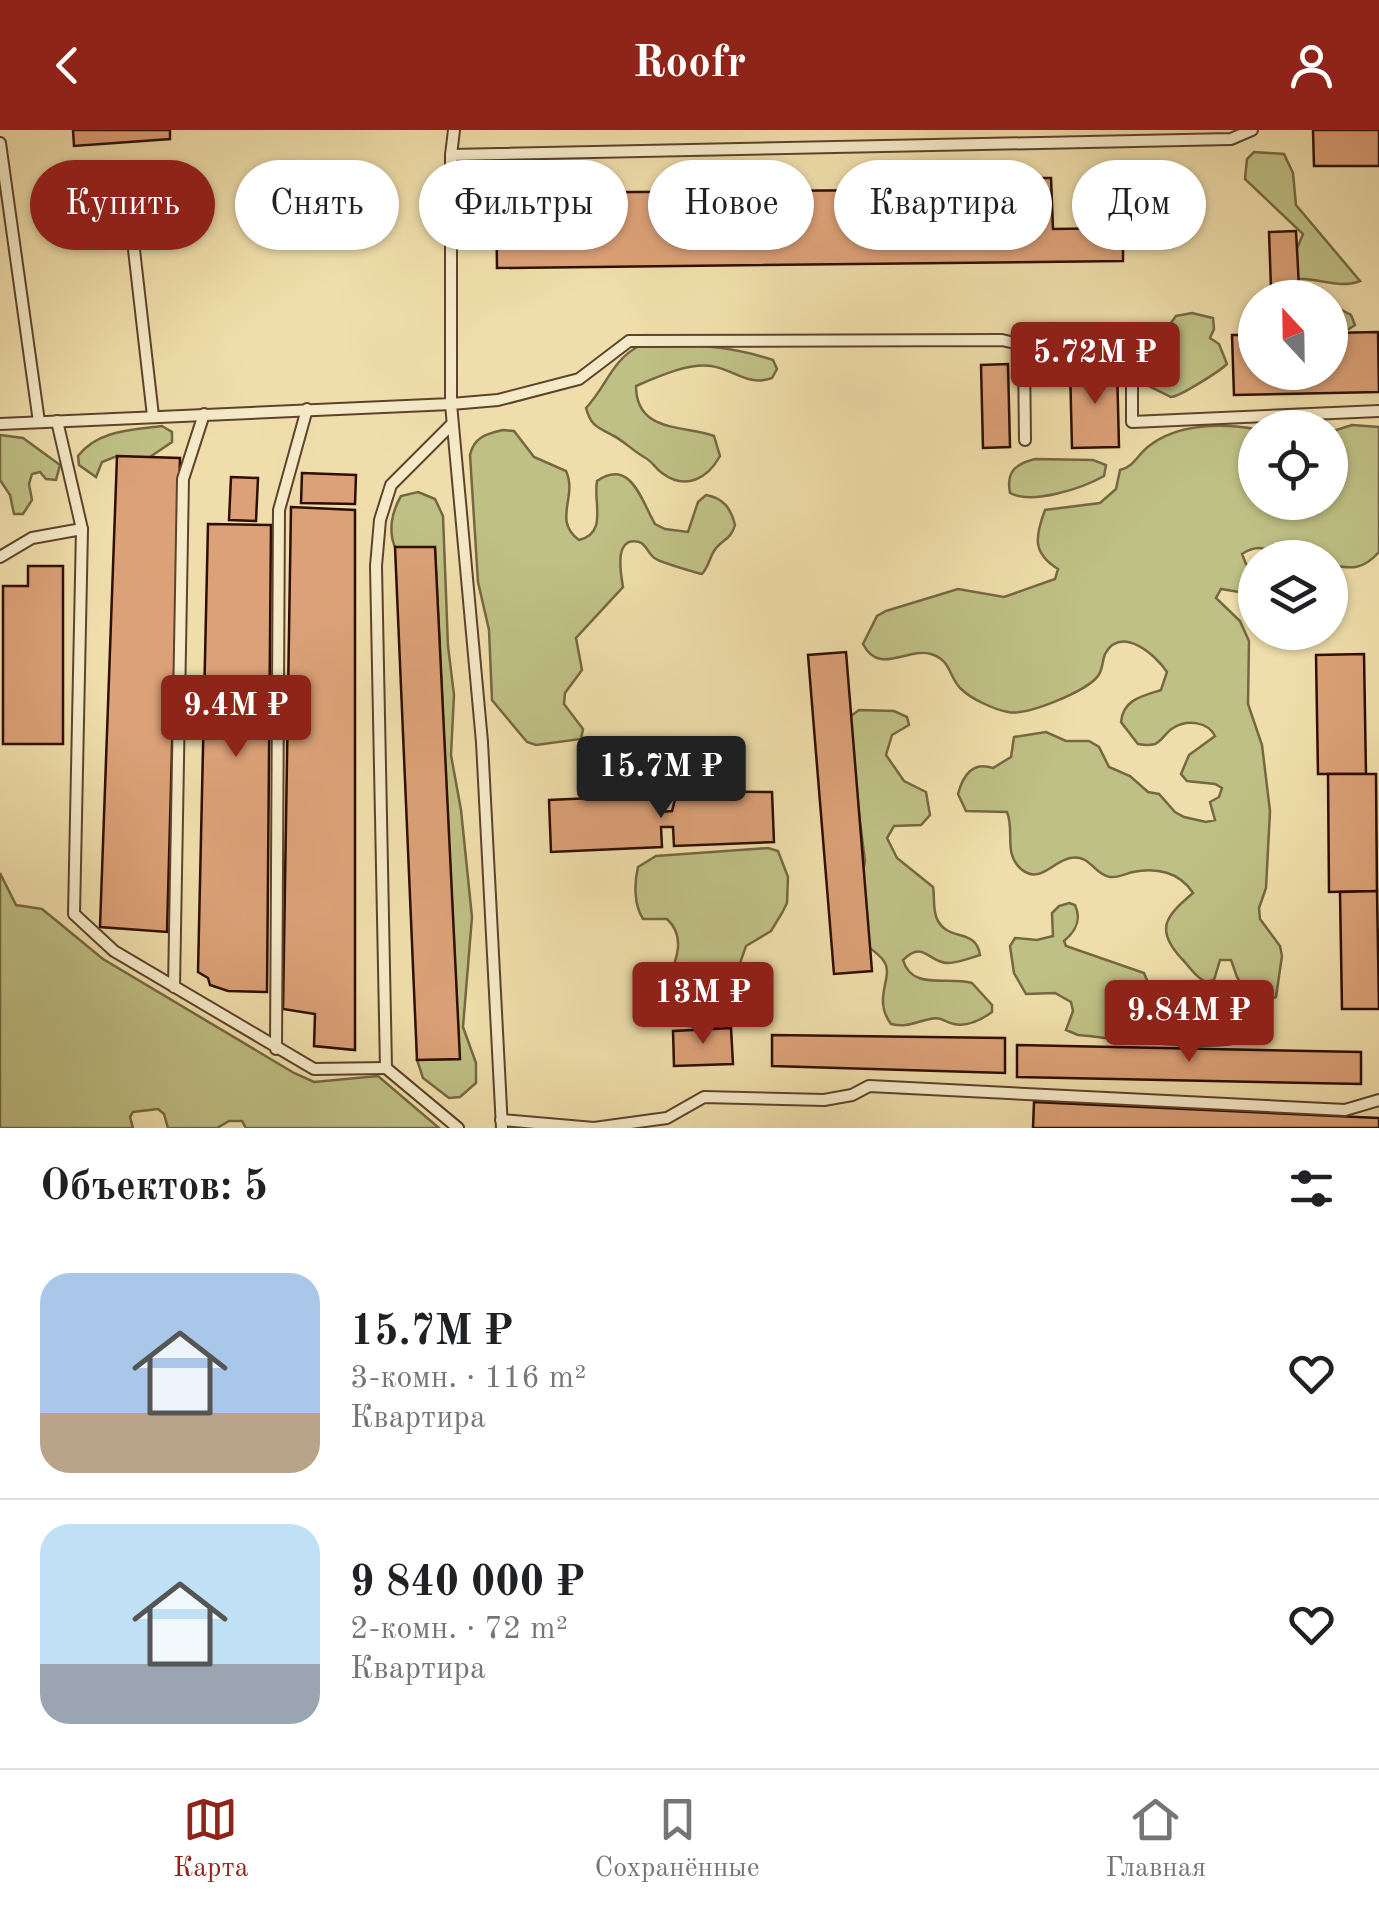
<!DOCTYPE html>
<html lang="ru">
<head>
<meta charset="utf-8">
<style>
	body { margin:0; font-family:"Old Standard TT",serif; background:#f6f6f6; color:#202124; height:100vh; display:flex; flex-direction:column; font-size:38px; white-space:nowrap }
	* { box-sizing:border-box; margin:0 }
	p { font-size:32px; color:#757577 }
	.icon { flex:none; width:55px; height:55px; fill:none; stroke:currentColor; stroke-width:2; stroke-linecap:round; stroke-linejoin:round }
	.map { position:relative; height:998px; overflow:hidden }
	.sheet { display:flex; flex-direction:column; background:#fff; flex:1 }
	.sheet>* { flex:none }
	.guide { position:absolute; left:30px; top:30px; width:1320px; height:90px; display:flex; gap:20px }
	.needle { width:65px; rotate:338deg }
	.fabs { position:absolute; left:1238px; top:150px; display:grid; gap:20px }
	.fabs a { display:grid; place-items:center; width:110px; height:110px; border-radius:50%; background:#fff; box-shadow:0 2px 8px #0004; font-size:50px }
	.price { position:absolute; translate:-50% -85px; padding:0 22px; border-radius:10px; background:#8f2418; color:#fff; font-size:32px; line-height:65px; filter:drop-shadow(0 2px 5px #0008) }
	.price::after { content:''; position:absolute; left:50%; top:60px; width:30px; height:22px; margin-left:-15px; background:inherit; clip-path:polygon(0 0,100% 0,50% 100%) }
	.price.active { background:#222; color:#fff }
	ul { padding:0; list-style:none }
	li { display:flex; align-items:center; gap:30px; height:250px; padding:0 40px }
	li+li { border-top:2px solid #e0e0e0 }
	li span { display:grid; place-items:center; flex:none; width:280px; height:200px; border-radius:30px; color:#555 }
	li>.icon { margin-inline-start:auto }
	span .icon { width:120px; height:120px; fill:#fffc; stroke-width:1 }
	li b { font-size:42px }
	h2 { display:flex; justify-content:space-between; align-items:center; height:120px; padding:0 40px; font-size:42px }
	.tag { padding:0 35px; border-radius:45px; background:#fff; box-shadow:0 2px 8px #0004; font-size:35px; line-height:90px }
	.tag.active { background:#8f2418; color:#fff }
	header { display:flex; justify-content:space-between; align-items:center; height:130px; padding:0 40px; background:#8f2418; color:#fff; font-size:45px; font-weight:600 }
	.dock { display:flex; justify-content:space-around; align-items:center; height:140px; border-top:2px solid #e0e0e0; background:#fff; font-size:28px; color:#757577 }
	.dock a { display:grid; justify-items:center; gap:5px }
	.dock .active { color:#8f2418 }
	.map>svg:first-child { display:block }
</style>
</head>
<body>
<header><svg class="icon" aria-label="back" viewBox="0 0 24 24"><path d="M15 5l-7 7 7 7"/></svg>Roofr<svg class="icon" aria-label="person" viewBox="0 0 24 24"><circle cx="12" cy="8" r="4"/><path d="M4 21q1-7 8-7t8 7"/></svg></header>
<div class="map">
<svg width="1379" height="998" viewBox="0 0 1379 998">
	<rect width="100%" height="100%" fill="#efdeab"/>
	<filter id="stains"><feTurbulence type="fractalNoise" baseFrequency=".002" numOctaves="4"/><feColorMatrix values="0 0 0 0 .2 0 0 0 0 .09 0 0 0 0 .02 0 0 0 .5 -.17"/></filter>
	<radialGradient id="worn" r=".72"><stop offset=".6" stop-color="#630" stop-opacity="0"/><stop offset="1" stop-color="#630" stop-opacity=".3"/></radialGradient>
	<g fill="#bfc085" stroke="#766743" stroke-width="2.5">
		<path d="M1254,22L1284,24L1293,43L1296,75L1360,151C1336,161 1309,142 1286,152L1294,167H1277L1303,104L1245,49L1247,29Z"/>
		<path d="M1330,174L1351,185L1355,195L1347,200L1330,203Z"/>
		<path d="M1192,183L1213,188L1214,199L1210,208L1219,214L1227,234C1220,241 1179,267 1171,267L1147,255C1134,223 1175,223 1170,194L1176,186Z"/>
		<path d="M639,216C682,213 731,216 773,230L777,239L772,248C749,257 733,239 711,236C687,233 657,247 636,256C636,303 684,295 714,306L720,326C708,348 686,361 662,343C655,338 652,331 644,327C633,321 623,310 612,305C597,297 591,296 586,278C606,257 612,230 639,216Z"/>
		<path d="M1352,295L1379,297V422C1363,440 1352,439 1330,435V428C1319,428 1307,429 1296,428C1275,425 1263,410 1242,424L1246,434L1255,441L1248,459L1239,462L1221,459L1216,468L1240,491L1249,511L1248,574L1262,615L1270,681L1266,758L1259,778L1260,789L1280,816L1282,826L1276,867L1264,871H1252L1237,847L1231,830H1220L1214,850L1206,852C1195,847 1191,838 1182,829C1154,799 1166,786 1193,763C1180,742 1156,737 1133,742C1125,744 1118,748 1110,747C1093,744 1091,724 1070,728C1053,731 1040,755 1021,739C1003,723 1015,701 1007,682L966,681L958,664C963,645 973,631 993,638L1011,627L1014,607L1046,602L1066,611H1089L1099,617L1109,637L1130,646L1148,662L1159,664L1175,682L1184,687L1206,692L1215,690L1210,672L1219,667L1222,658L1215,654L1187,651L1181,644L1189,625L1215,606C1208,592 1188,589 1173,598C1166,602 1162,611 1155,614C1148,616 1144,615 1138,614L1121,592C1123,569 1143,566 1161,560L1167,542C1155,524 1121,495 1105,524C1102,531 1103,540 1098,546C1087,561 1027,586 1008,582C993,579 971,569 960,558C948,545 951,530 931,524C907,517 879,546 863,514L877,486L886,481L958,459L1004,467L1055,449L1058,439C1032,423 1035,407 1045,380L1100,373L1116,359L1120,340C1134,337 1137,325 1149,316C1177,294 1220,293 1255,299V372H1330V302Z"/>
		<path d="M162,296L172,302V312L144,331L117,326L102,332L96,347L79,335L78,326C98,300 132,300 162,296Z"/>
		<path d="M503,300L514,301L534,327L566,341C578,367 552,390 579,410C608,403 593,373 597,351C631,327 642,372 655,394L665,399L688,402L698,372L706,365C724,368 731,379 735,395C731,410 721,410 714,421C709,429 709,436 702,444C697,443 660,432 656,429C648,425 647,414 639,412C613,406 621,444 623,457L576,508L582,540L565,563L564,574L583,599L581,609L536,615L527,612L492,570L489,500L478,452L470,325C474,307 486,304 503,300Z"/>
		<path d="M0,305L23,308L60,335L56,350L46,349L40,342L32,344L29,354L32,370L23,384H14L10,365L0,350Z"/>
		<path d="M1035,329L1093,330L1106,335L1104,346C1083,358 1032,375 1010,363C1006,342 1015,334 1035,329Z"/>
		<path d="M418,362L435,369L443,386L448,516L454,565L451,625L461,680L472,787L463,897L476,933V953L460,967L449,968L423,948L417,930L459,929L435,418L395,417C388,401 392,381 401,366Z"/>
		<path d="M859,580L894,581L907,587L909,595L892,605L886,625L904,651L926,662L930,685L921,695L894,696L887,708L897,728L933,757C935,768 932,781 938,791C950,812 976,798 980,825C970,828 958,833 948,833C928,833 924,809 903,830C912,861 947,846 972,853L992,875V882C981,890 968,897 954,894C944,892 941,886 930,889C915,892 907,898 891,894C871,867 896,846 883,830C879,824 869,818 864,813L862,745L865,731L847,589Z"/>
		<path d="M768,718L778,721L788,747L787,773L782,783L771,801L746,816L739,836L714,854L715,864L730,880L731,891L715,898L675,895L662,870C668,843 692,812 667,789H643C634,775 634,754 638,737L656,726Z"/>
		<path d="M0,743L16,775L42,779L103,829L294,943L314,952L378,946L439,998H246L242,991H229L217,998H168L164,984L158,979L133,982L130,987L133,998H0Z"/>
		<path d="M1069,773L1075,775C1082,790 1076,801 1064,811L1066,816L1144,843L1154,867L1198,863C1202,866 1206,870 1211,873C1228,885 1249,877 1256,905C1229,928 1116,908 1078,905L1066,900L1073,881L1071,872L1055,863L1026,864L1014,843L1010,816L1015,808L1037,810L1053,806L1052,783L1059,776Z"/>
	</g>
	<g fill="#dca178" stroke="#2e0e01" stroke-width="2.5">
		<path d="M73,0H170V9L74,16Z"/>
		<path d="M1313,0H1379V36H1314Z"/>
		<path d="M1011,48H1051L1053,99L1123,98V131L497,138L496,63L1011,59Z"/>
		<path d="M1296,101L1299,157L1271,158L1269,102Z"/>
		<path d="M1378,202L1379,262L1234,265L1232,205H1255V242H1330V203Z"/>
		<path d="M1008,234L1010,317L983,318L981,235Z"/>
		<path d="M1117,236L1119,317L1072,318L1070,237Z"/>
		<path d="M117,326L180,328L167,802L100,797Z"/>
		<path d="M302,343L356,345L355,374L301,373Z"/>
		<path d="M231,347L258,348L256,391L229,390Z"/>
		<path d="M291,377L355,380V920L314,916L315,884L283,879Z"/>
		<path d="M208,394L271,395L267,862L228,861L210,855L208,848L198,842Z"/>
		<path d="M395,417H435L460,929L417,930Z"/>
		<path d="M28,436H63V614H3V456H28Z"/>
		<path d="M846,522L872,841L834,844L808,525Z"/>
		<path d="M1364,524L1366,644H1318L1316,525Z"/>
		<path d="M1328,644H1376L1377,761L1329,762Z"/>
		<path d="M677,661L772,662L774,712L674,716L673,697H661L662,717L551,722L549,670L660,665L661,682L672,681Z"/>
		<path d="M1377,761L1379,879H1342L1340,762Z"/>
		<path d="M731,898L733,934L674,936L673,901Z"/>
		<path d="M772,905L1005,908V943L772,936Z"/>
		<path d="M1017,915L1361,922V954L1017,947Z"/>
		<path d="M1034,972L1379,988V998H1033Z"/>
	</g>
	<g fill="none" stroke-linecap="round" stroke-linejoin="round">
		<defs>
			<g id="lane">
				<path d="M0,13L39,292"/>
				<path d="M451,25L1231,9L1252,0"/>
				<path d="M125,41L153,286"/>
				<path d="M1024,225H1112L1126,231L1132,246V292L1379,281"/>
				<path d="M57,291L82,399L74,784L114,821L314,939L386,938"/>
				<path d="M0,294L451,274V25L454,0"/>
				<path d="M451,295L391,355L380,390L376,436L386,938L458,998"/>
				<path d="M0,427L32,408L82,399"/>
				<path d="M174,857L183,349L204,284"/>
				<path d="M276,919L279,380L307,279"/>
				<path d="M501,990L594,998L667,988L704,967L824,970L852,965L869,956L1345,980L1379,970"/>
				<path d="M502,998L482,612L451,274L498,270L579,249L629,211L1002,210L1019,214L1024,225L1025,310"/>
			</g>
		</defs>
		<use href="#lane" stroke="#5e422c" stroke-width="14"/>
		<use href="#lane" stroke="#f5eac8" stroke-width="10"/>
	</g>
	<rect width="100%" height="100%" filter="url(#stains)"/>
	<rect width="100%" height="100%" fill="url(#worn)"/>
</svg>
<div class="fabs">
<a><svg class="needle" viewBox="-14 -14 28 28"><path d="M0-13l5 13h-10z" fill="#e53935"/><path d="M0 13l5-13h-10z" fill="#757577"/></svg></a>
<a><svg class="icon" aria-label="locate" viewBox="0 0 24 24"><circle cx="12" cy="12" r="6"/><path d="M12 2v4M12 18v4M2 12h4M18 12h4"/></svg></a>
<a><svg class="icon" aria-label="layers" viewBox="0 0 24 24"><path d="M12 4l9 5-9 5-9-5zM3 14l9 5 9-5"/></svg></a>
</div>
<b class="price" style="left:1095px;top:277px">5.72M ₽</b>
<b class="price" style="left:236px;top:630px">9.4M ₽</b>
<b class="price active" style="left:661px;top:691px">15.7M ₽</b>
<b class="price" style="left:703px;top:917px">13M ₽</b>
<b class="price" style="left:1189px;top:935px">9.84M ₽</b>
<div class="guide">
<a class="tag active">Купить</a>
<a class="tag">Снять</a>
<a class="tag">Фильтры</a>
<a class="tag">Новое</a>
<a class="tag">Квартира</a>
<a class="tag">Дом</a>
</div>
</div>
<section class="sheet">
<h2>Объектов: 5<svg class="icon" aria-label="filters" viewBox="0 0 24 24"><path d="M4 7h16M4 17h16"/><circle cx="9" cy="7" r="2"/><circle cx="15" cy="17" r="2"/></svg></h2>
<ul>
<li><span style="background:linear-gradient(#a9c7e8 70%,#b9a48a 0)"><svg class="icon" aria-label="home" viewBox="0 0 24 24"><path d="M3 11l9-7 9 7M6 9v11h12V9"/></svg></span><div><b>15.7M ₽</b><p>3-комн. · 116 m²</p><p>Квартира</p></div><svg class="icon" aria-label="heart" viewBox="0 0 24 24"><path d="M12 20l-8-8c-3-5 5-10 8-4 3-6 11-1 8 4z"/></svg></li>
<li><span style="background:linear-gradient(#bfe0f5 70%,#9aa5b1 0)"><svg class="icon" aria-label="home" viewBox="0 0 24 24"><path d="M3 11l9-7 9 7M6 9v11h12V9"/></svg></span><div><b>9 840 000 ₽</b><p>2-комн. · 72 m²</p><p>Квартира</p></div><svg class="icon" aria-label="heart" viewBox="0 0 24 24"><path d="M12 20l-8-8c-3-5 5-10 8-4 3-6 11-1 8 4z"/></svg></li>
</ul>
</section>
<nav class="dock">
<a class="active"><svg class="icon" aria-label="map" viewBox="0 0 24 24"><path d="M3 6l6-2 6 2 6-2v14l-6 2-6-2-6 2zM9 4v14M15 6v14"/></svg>Карта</a>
<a><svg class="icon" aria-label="saved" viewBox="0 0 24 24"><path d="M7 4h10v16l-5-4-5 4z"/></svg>Сохранённые</a>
<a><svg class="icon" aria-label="home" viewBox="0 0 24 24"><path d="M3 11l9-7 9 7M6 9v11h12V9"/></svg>Главная</a>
</nav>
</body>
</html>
